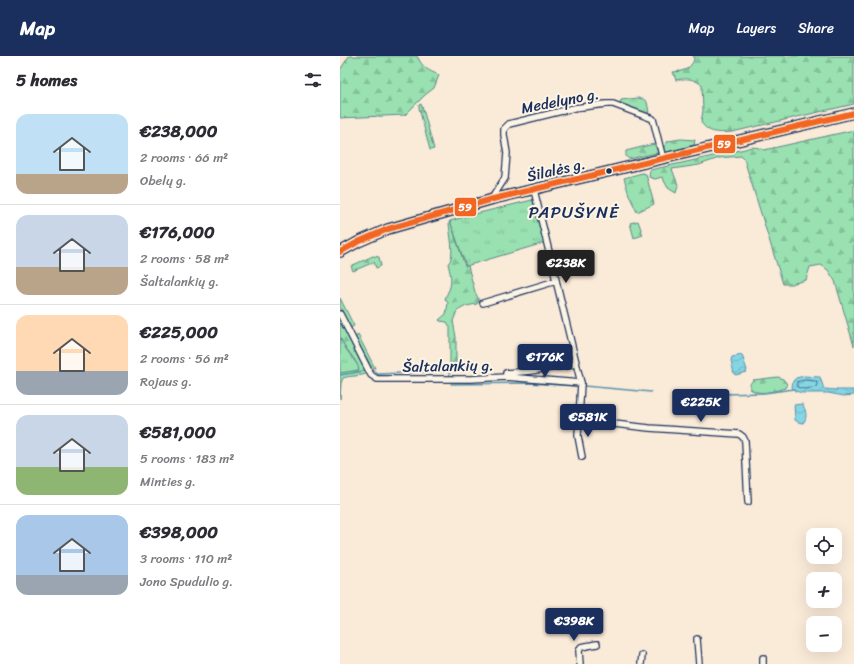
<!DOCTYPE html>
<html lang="en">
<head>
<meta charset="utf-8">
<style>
	body { margin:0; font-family:Sriracha,sans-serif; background:#f7f7f7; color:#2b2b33; height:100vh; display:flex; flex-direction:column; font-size:15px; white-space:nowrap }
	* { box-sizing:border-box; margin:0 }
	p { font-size:13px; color:#7c7c81 }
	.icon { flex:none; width:22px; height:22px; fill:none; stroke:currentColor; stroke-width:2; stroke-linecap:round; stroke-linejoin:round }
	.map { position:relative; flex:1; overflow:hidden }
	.details { display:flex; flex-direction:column; background:#fff; width:340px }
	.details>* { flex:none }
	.tools { position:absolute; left:466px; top:472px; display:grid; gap:8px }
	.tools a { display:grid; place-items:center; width:36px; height:36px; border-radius:8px; background:#fff; box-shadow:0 4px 16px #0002; font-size:20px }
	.price { position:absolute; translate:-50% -34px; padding:0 9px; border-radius:4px; background:#1b2f5e; color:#fff; font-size:13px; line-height:26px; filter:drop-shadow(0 1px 2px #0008) }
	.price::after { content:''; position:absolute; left:50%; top:24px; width:12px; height:9px; margin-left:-6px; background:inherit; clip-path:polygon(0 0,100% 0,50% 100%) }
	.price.on { background:#222; color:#fff }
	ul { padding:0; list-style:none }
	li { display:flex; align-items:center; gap:12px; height:100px; padding:0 16px }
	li+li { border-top:1px solid #e1e1e2 }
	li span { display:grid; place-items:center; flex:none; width:112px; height:80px; border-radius:12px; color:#555 }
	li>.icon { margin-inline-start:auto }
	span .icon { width:48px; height:48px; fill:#fffc; stroke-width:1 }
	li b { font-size:17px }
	h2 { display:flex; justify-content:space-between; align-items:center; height:48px; padding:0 16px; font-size:17px }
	header { display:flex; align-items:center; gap:24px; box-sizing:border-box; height:56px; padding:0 20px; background:#1b2f5e; color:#fff }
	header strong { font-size:19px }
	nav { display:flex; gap:22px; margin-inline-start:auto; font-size:14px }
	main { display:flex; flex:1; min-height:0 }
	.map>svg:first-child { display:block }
</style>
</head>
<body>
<header>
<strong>Map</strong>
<nav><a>Map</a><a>Layers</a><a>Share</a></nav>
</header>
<main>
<section class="details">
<h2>5 homes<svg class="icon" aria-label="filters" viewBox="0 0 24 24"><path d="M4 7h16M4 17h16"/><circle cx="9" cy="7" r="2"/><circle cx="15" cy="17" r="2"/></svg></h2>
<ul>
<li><span style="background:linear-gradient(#bfe0f5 75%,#b9a48a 0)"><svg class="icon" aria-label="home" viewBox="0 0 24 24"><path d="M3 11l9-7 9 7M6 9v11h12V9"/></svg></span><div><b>€238,000</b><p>2 rooms · 66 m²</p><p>Obelų g.</p></div></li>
<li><span style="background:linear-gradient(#c9d6e8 65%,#b9a48a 0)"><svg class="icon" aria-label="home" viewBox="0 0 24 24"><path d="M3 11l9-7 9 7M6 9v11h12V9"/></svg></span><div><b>€176,000</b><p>2 rooms · 58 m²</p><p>Šaltalankių g.</p></div></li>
<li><span style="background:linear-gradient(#ffd9b3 70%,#9aa5b1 0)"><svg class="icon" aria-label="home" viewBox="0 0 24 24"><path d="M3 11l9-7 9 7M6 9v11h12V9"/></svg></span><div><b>€225,000</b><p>2 rooms · 56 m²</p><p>Rojaus g.</p></div></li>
<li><span style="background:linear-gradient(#c9d6e8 65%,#8fb573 0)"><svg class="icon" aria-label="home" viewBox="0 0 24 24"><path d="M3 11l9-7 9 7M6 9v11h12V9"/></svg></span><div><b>€581,000</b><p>5 rooms · 183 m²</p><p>Minties g.</p></div></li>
<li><span style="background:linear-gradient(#a9c7e8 75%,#9aa5b1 0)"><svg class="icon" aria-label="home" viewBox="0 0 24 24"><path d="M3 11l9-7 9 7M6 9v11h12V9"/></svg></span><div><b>€398,000</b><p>3 rooms · 110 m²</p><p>Jono Spudulio g.</p></div></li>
</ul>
</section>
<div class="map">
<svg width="514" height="608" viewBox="0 0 514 608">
	<defs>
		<pattern id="grass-tufts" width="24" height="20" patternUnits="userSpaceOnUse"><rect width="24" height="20" fill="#99e1b0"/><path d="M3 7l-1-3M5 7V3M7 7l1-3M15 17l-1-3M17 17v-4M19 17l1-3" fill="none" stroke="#83c19a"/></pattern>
		<pattern id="forest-firs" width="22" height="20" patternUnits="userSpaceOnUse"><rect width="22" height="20" fill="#99e1b0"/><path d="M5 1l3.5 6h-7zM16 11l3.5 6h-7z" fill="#83c19a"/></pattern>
		<pattern id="water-waves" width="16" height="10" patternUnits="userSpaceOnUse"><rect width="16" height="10" fill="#85d5e2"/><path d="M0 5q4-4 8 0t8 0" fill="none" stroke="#72b7c4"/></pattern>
	</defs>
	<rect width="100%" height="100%" fill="#faead8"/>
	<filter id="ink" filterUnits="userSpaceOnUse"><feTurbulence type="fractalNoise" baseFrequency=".025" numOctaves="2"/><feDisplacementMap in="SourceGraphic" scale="8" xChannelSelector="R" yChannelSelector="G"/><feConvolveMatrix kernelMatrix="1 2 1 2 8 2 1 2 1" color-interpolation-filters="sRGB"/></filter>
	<g filter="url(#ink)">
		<g fill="url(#grass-tufts)" stroke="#5a8887">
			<path d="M298,42L303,43L307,46L309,56L307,58L280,48L281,44Z"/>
			<path d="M196,143L207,186L126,210L110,165L135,158Z"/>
			<path d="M0,281L6,293L19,311V315L0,317Z"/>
		</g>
		<g fill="url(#forest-firs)" stroke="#5a8887">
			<path d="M9,0H77C83,12 87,14 99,19L94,32L85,39L65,59L0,62V14Z"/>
			<path d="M353,0H514V48L392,76C379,77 368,78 361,66L363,55L362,29C353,22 347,22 336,24L333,16C344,15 349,14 354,4Z"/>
			<path d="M81,48L83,53L94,93L90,94L79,52V49Z"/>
			<path d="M514,74V290L495,225L488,214L481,209L470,211L466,224L451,228H443L404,103L401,100L379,102L359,109L332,113L338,129L336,137L328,132L322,121L315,123L309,121L310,114L405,93C412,90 418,91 424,94Z"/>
			<path d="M341,83L355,84L354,89L325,97L323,92L328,85Z"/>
			<path d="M314,88L318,95L317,97L289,103C285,101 286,98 286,95Z"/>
			<path d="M302,117L306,118L307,122L314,148L297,156L289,139L284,122Z"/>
			<path d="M110,165L125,210H128L135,236L139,244L137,248L126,250L117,255L113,265L116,281V315H112L110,310V271L107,266L100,265L99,264L106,258L108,247L105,243C106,239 109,235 110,231C112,223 110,216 108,208C116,200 109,177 109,166Z"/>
			<path d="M298,165L303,179L294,182L290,167Z"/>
			<path d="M33,200L39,201L41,210L36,212L34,206L13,215L11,210Z"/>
			<path d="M0,242L14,270L10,272L0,251Z"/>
			<path d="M0,262L28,317C20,321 12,319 3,322L1,327L0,343V317L19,314C18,304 4,293 0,281C0,276 0,268 0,262Z"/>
			<path d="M18,279L35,312L31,311L15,281Z"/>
			<path d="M438,321L443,323L447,328L445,332C435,335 420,340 410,333V328L413,324Z"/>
		</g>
		<g fill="url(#water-waves)" stroke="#5b93ad">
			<path d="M402,299L407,314L406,316L396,319L394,318L391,304L392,301Z"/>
			<path d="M464,320L480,321L484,333L498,334H514V339L504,340L488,337H463L455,335L452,331L453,325L456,322Z"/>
			<path d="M462,348C466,353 468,362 463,367L458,366L455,364L454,349Z"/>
		</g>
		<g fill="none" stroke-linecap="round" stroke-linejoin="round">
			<path stroke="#457193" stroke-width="1" d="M465,324L476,325L478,331L464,333L457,331V326Z"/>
			<g stroke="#5b93ad" stroke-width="1.5">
				<path d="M34,314L38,318L108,315L110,319"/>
				<path d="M0,319L25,315"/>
				<path d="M111,328L189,327L236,330"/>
				<path d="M244,330L311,336"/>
				<path d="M341,339L424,337L454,333"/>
			</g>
			<defs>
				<g id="street">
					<path d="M194,134L241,327"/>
					<path d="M153,143L154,139L165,122L167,97L164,79V73L169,68L234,52L266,48H273L313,63L323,103"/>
					<path d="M143,247L216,225"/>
					<path d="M0,258L31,319L37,323H131L166,321L241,327L238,380L242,401"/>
					<path d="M166,321V317L190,315L236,308"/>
					<path d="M239,364L309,372L399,378L403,381L405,385L408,446"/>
					<path d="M357,583L359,608"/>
					<path d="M423,602V608"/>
					<path d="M240,608L239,595L241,591L257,588"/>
					<path d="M301,608L302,599"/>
				</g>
				<path id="primary" d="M0,196L18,186L48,173L153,143L514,57"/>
			</defs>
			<use href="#street" stroke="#1b2f5e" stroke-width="8"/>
			<use href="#primary" stroke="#1b2f5e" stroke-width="12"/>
			<use href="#street" stroke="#fcf5e5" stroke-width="5.5"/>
			<use href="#primary" stroke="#fbe080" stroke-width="9"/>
			<defs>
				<path id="bus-1" d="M0,196L18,186L48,173L153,143L514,57"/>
			</defs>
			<use href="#bus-1" stroke="#fcf5e5" stroke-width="9"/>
			<use href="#bus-1" stroke="#f26522" stroke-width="6"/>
		</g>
	</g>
	<circle fill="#1b2f5e" stroke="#fcf5e5" stroke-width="1.5" cx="269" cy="115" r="3.5"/>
	<g text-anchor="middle" stroke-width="4" stroke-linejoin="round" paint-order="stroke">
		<g font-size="15" fill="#1b2f5e" stroke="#fcf5e5">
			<text transform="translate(220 45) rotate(-11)" y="5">Medelyno g.</text>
			<text transform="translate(216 114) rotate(-13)" y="5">Šilalės g.</text>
			<text transform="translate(108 310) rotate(-1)" y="5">Šaltalankių g.</text>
		</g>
		<g font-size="17" letter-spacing="1" fill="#1b2f5e" stroke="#fcf5e5">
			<text x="234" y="162">PAPUŠYNĖ</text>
		</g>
	</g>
	<g stroke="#fcf5e5" stroke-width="1.5">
		<rect x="373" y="78" width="23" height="20" rx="4" fill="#f26522"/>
		<rect x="114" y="141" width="23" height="20" rx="4" fill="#f26522"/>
	</g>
	<g font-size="11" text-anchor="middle" font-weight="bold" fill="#fff">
		<text x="384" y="92">59</text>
		<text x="125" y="155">59</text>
	</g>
</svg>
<div class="tools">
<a><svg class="icon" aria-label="locate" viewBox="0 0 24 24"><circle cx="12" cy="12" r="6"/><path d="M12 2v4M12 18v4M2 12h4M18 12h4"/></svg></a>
<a>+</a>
<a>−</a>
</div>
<b class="price on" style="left:226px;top:228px">€238K</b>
<b class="price" style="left:205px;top:322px">€176K</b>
<b class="price" style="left:361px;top:367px">€225K</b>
<b class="price" style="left:248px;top:382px">€581K</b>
<b class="price" style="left:234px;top:586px">€398K</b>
</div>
</main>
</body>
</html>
